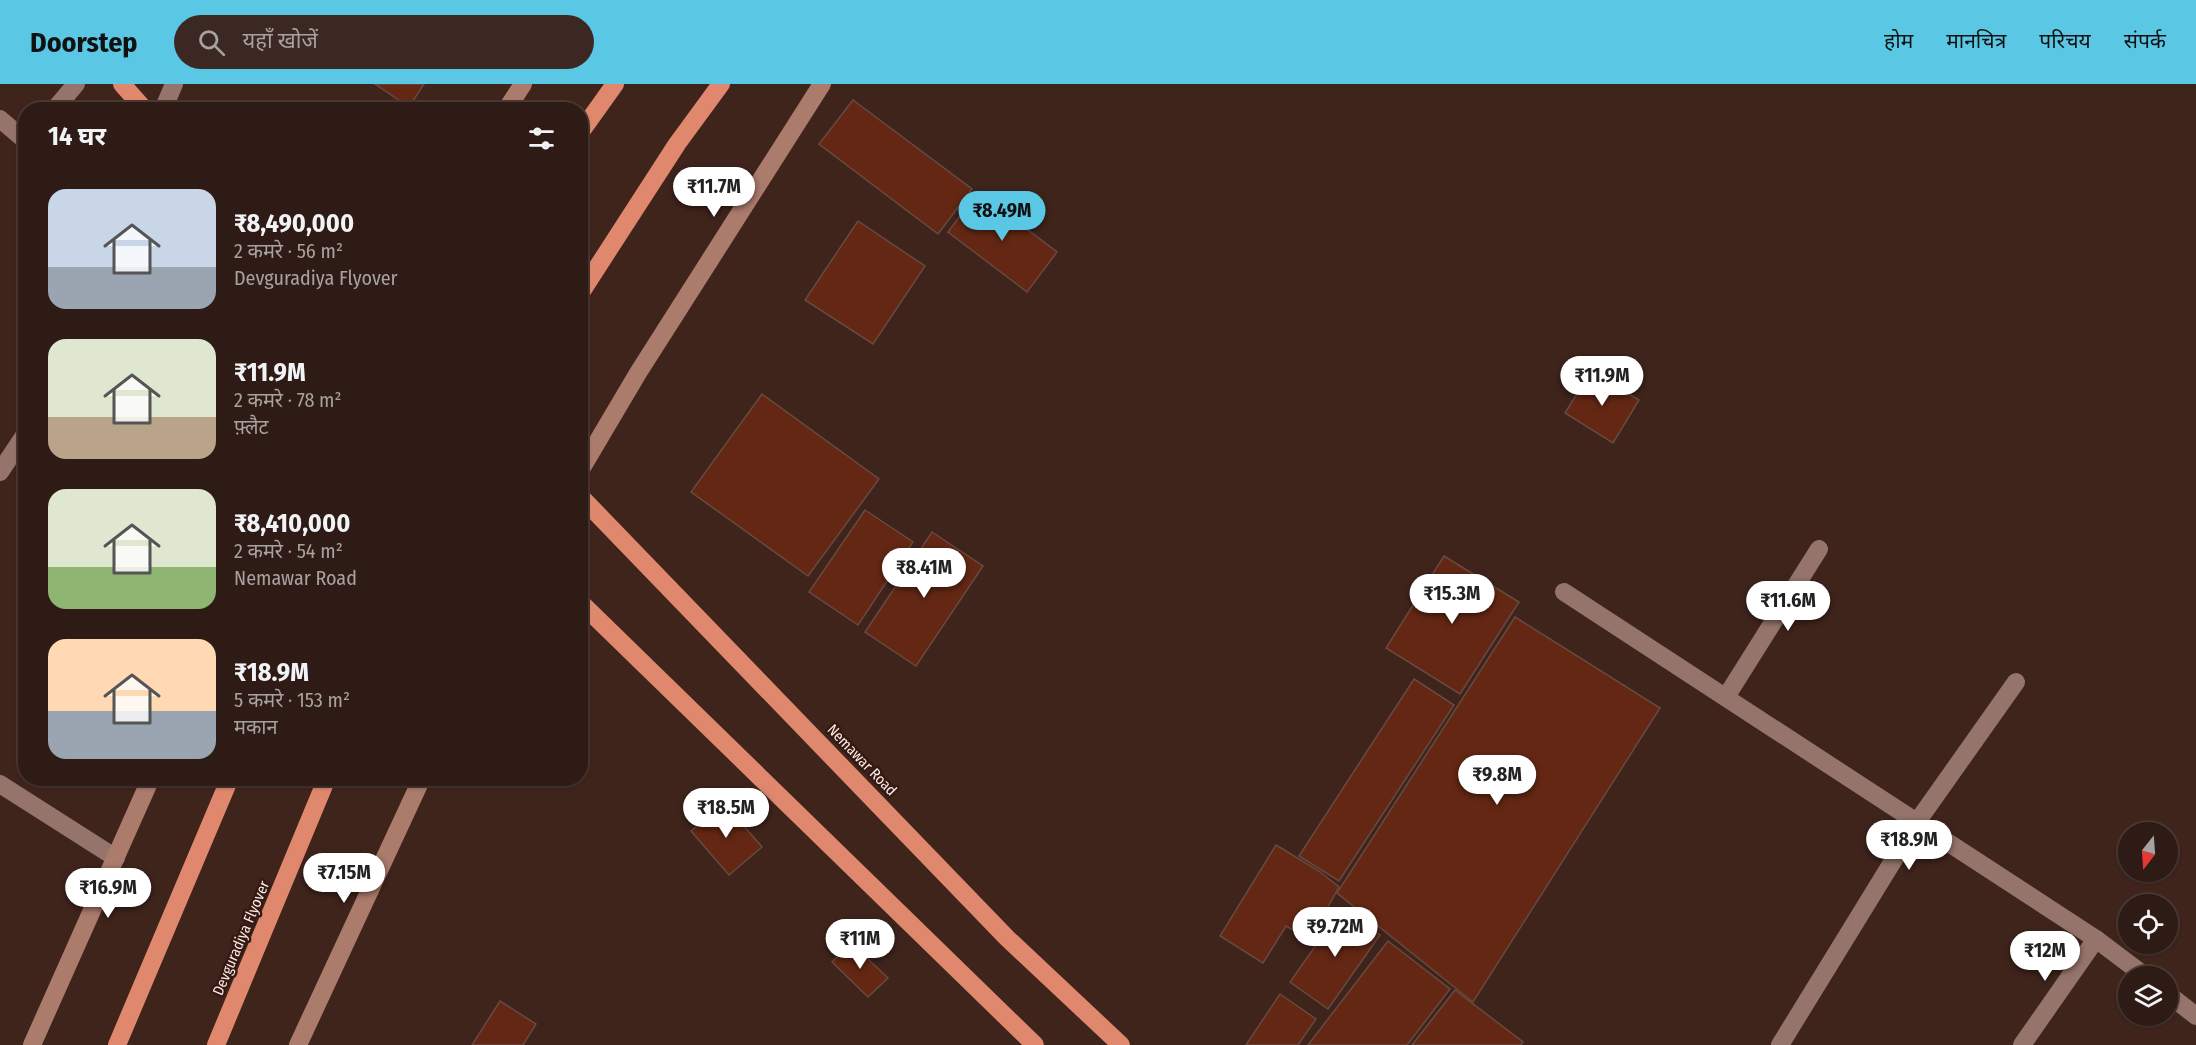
<!DOCTYPE html>
<html lang="hi">
<head>
<meta charset="utf-8">
<style>
	body { margin:0; font-family:"Fira Sans Condensed","Noto Sans Devanagari",sans-serif; background:#3b2822; color:#f1f3f6; height:100vh; display:flex; flex-direction:column; font-size:22px; white-space:nowrap }
	* { box-sizing:border-box; margin:0 }
	p { font-size:20px; color:#a7a1a0 }
	.icon { flex:none; width:33px; height:33px; fill:none; stroke:currentColor; stroke-width:2; stroke-linecap:round; stroke-linejoin:round }
	.map { position:relative; flex:1; overflow:hidden }
	.sheet { position:absolute; left:18px; top:18px; width:570px; height:684px; display:flex; flex-direction:column; background:#2f1b15; border-radius:24px; box-shadow:0 2px 4px #0004,0 0 0 2px #4a3934 }
	.sheet>* { flex:none }
	.needle { width:39px; rotate:197deg }
	.tools { position:absolute; left:2118px; top:738px; display:grid; gap:12px }
	.tools a { display:grid; place-items:center; width:60px; height:60px; border-radius:50%; background:#2f1b15; box-shadow:0 2px 4px #0004,0 0 0 2px #4a3934; font-size:30px }
	.price { position:absolute; translate:-50% -51px; padding:0 14px; border-radius:21px; background:#fff; color:#222; font-size:20px; line-height:39px; filter:drop-shadow(0 2px 3px #0008) }
	.price::after { content:''; position:absolute; left:50%; top:36px; width:18px; height:14px; margin-left:-9px; background:inherit; clip-path:polygon(0 0,100% 0,50% 100%) }
	.price.selected { background:#5ac8e5; color:#111 }
	ul { padding:0; list-style:none }
	li { display:flex; align-items:center; gap:18px; height:150px; padding:0 30px }
	li span { display:grid; place-items:center; flex:none; width:168px; height:120px; border-radius:18px; color:#555 }
	li>.icon { margin-inline-start:auto }
	span .icon { width:72px; height:72px; fill:#fffc; stroke-width:1 }
	li b { font-size:26px }
	h2 { display:flex; justify-content:space-between; align-items:center; height:72px; padding:0 30px; font-size:26px }
	header { display:flex; align-items:center; gap:36px; box-sizing:border-box; height:84px; padding:0 30px; background:#5ac8e5; color:#111 }
	header strong { font-size:28px }
	nav { display:flex; gap:33px; margin-inline-start:auto; font-size:21px }
	.search { width:420px; height:54px; background:#3b2822; display:flex; align-items:center; gap:15px; box-sizing:border-box; padding:0 21px; border-radius:33px; color:#a7a1a0; font-size:22px }
	.map>svg:first-child { display:block }
</style>
</head>
<body>
<header>
<strong>Doorstep</strong>
<div class="search"><svg class="icon" aria-label="search" viewBox="0 0 24 24"><circle cx="10" cy="10" r="6"/><path d="M15 15l6 6"/></svg>यहाँ खोजें</div>
<nav><a>होम</a><a>मानचित्र</a><a>परिचय</a><a>संपर्क</a></nav>
</header>
<div class="map">
<svg width="2196" height="961" viewBox="0 0 2196 961">
	<rect width="100%" height="100%" fill="#3f241c"/>
	<g fill="#642714" stroke="#674a40" stroke-width="1.5">
		<path d="M375,0H424L409,23Z"/>
		<path d="M853,16L972,105L938,150L819,60Z"/>
		<path d="M978,108L1057,168L1027,208L948,148Z"/>
		<path d="M858,137L925,182L873,260L805,216Z"/>
		<path d="M1591,287L1639,316L1613,359L1565,329Z"/>
		<path d="M762,310L879,395L808,492L691,408Z"/>
		<path d="M865,426L913,458L858,541L809,508Z"/>
		<path d="M932,448L983,482L916,582L865,548Z"/>
		<path d="M1444,472L1519,518L1460,610L1386,564Z"/>
		<path d="M1515,533L1660,624L1473,918L1337,809Z"/>
		<path d="M1414,595L1454,621L1339,797L1299,772Z"/>
		<path d="M724,719L762,763L729,791L691,747Z"/>
		<path d="M1276,761L1319,787L1339,803L1310,855L1286,842L1263,879L1220,852Z"/>
		<path d="M1342,824L1380,851L1328,925L1290,898Z"/>
		<path d="M1388,857L1450,905L1407,961H1308Z"/>
		<path d="M851,859L888,894L868,913L832,878Z"/>
		<path d="M1455,906L1523,958L1521,961H1412Z"/>
		<path d="M1280,910L1316,935L1298,961H1246Z"/>
		<path d="M500,917L536,940L523,961H472Z"/>
	</g>
	<g fill="none" stroke-linecap="round" stroke-linejoin="round">
		<g stroke="#95756b" stroke-width="18">
			<path d="M0,388L26,349"/>
			<path d="M0,700L116,774"/>
		</g>
		<g stroke="#95756b" stroke-width="18">
			<path d="M54,26L76,0"/>
			<path d="M163,26L174,0"/>
			<path d="M0,35L26,57"/>
			<path d="M1564,508L2096,855L2145,892"/>
			<path d="M1726,613L1819,465"/>
			<path d="M2168,910L2196,932"/>
			<path d="M1780,961L1917,738L2016,598"/>
			<path d="M2022,961L2096,855"/>
		</g>
		<g stroke="#ab7b6c" stroke-width="18">
			<path d="M506,26L523,0"/>
			<path d="M580,387L638,289L822,0"/>
			<path d="M32,961L151,694"/>
			<path d="M298,961L422,694"/>
		</g>
		<g stroke="#df886d" stroke-width="18">
			<path d="M122,0L145,26"/>
			<path d="M580,49L615,0"/>
			<path d="M580,210L677,60L721,0"/>
			<path d="M580,412L1007,854L1121,961"/>
			<path d="M580,518L1035,961"/>
			<path d="M117,961L230,694"/>
			<path d="M216,961L327,694"/>
		</g>
	</g>
	<g text-anchor="middle" stroke-width="5" stroke-linejoin="round" paint-order="stroke">
		<g font-size="15" fill="#feece6" stroke="#341a12">
			<text transform="translate(862 676) rotate(46)" y="5">Nemawar Road</text>
			<text transform="translate(241 854) rotate(-67)" y="5">Devguradiya Flyover</text>
		</g>
	</g>
</svg>
<div class="tools">
<a><svg class="needle" viewBox="-14 -14 28 28"><path d="M0-13l5 13h-10z" fill="#e53935"/><path d="M0 13l5-13h-10z" fill="#a7a1a0"/></svg></a>
<a><svg class="icon" aria-label="locate" viewBox="0 0 24 24"><circle cx="12" cy="12" r="6"/><path d="M12 2v4M12 18v4M2 12h4M18 12h4"/></svg></a>
<a><svg class="icon" aria-label="layers" viewBox="0 0 24 24"><path d="M12 4l9 5-9 5-9-5zM3 14l9 5 9-5"/></svg></a>
</div>
<b class="price" style="left:714px;top:134px">₹11.7M</b>
<b class="price selected" style="left:1002px;top:158px">₹8.49M</b>
<b class="price" style="left:1602px;top:323px">₹11.9M</b>
<b class="price" style="left:924px;top:515px">₹8.41M</b>
<b class="price" style="left:1452px;top:541px">₹15.3M</b>
<b class="price" style="left:1788px;top:548px">₹11.6M</b>
<b class="price" style="left:1497px;top:722px">₹9.8M</b>
<b class="price" style="left:726px;top:755px">₹18.5M</b>
<b class="price" style="left:1909px;top:787px">₹18.9M</b>
<b class="price" style="left:344px;top:820px">₹7.15M</b>
<b class="price" style="left:108px;top:835px">₹16.9M</b>
<b class="price" style="left:1335px;top:874px">₹9.72M</b>
<b class="price" style="left:860px;top:886px">₹11M</b>
<b class="price" style="left:2045px;top:898px">₹12M</b>
<section class="sheet">
<h2>14 घर<svg class="icon" aria-label="filters" viewBox="0 0 24 24"><path d="M4 7h16M4 17h16"/><circle cx="9" cy="7" r="2"/><circle cx="15" cy="17" r="2"/></svg></h2>
<ul>
<li><span style="background:linear-gradient(#c9d6e8 65%,#9aa5b1 0)"><svg class="icon" aria-label="home" viewBox="0 0 24 24"><path d="M3 11l9-7 9 7M6 9v11h12V9"/></svg></span><div><b>₹8,490,000</b><p>2 कमरे · 56 m²</p><p>Devguradiya Flyover</p></div></li>
<li><span style="background:linear-gradient(#dfe7d0 65%,#b9a48a 0)"><svg class="icon" aria-label="home" viewBox="0 0 24 24"><path d="M3 11l9-7 9 7M6 9v11h12V9"/></svg></span><div><b>₹11.9M</b><p>2 कमरे · 78 m²</p><p>फ़्लैट</p></div></li>
<li><span style="background:linear-gradient(#dfe7d0 65%,#8fb573 0)"><svg class="icon" aria-label="home" viewBox="0 0 24 24"><path d="M3 11l9-7 9 7M6 9v11h12V9"/></svg></span><div><b>₹8,410,000</b><p>2 कमरे · 54 m²</p><p>Nemawar Road</p></div></li>
<li><span style="background:linear-gradient(#ffd9b3 60%,#9aa5b1 0)"><svg class="icon" aria-label="home" viewBox="0 0 24 24"><path d="M3 11l9-7 9 7M6 9v11h12V9"/></svg></span><div><b>₹18.9M</b><p>5 कमरे · 153 m²</p><p>मकान</p></div></li>
</ul>
</section>
</div>
</body>
</html>
